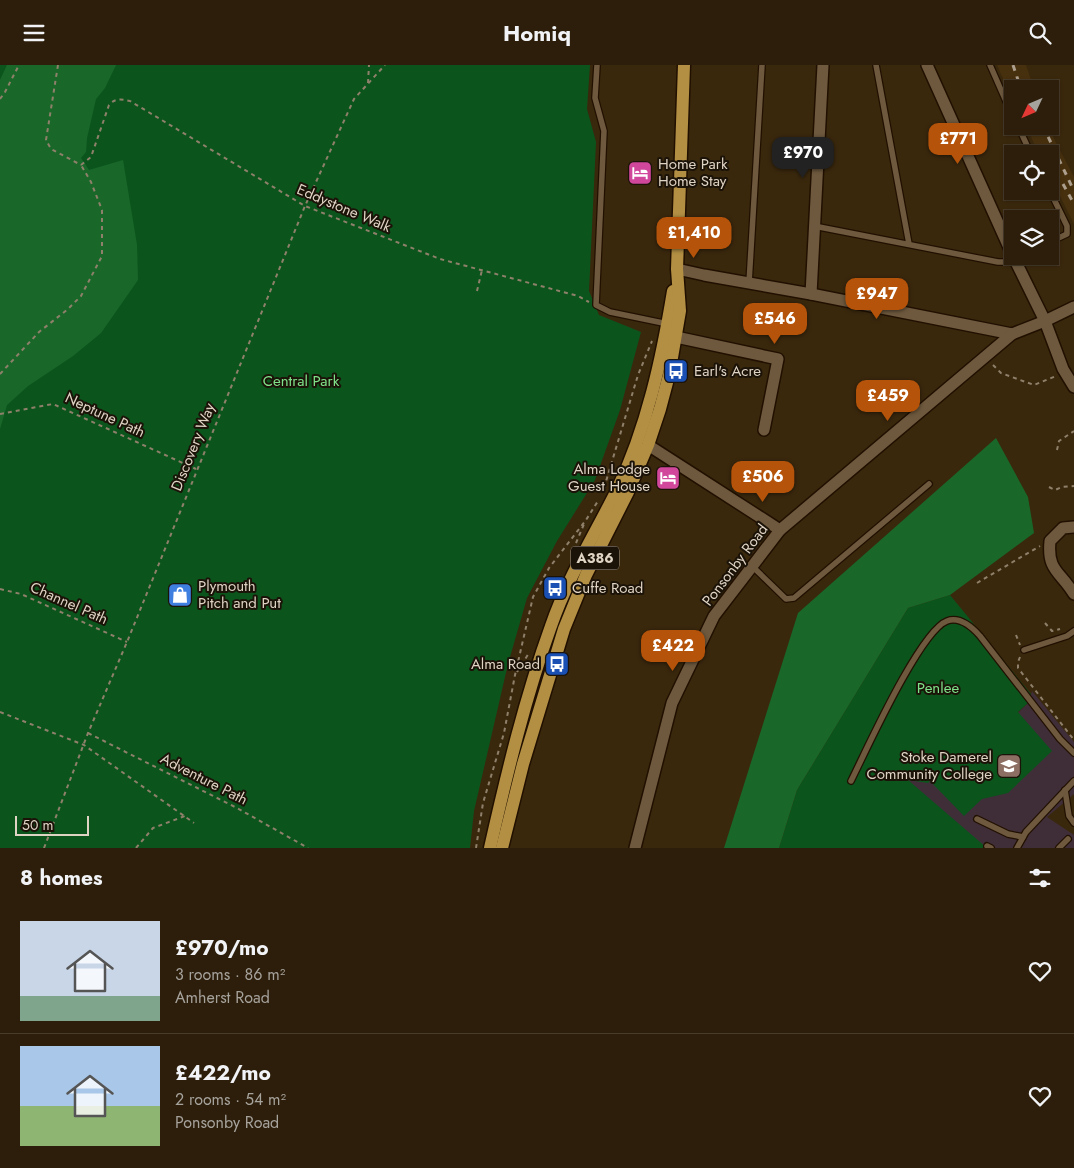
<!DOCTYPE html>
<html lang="en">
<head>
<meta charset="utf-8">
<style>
	body { margin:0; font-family:Jost,sans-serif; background:#342713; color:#f1f3f6; height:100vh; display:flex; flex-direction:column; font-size:19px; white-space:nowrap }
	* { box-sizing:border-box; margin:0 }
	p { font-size:16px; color:#a6a29c }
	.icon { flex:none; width:28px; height:28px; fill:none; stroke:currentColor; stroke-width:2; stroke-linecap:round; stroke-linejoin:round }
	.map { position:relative; height:783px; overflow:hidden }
	.side { display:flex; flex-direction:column; background:#2c1e0a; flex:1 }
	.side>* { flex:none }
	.needle { width:32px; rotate:226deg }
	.tools { position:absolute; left:1004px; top:15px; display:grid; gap:10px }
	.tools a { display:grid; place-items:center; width:55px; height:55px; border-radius:0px; background:#2c1e0a; box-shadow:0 1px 4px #0004,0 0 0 1px #483c2b; font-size:25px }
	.scale { position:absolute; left:15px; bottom:12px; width:74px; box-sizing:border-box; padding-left:5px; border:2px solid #dfd3c4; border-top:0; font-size:14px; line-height:18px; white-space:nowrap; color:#dfd3c4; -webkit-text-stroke:4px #1b1308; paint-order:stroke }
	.price { position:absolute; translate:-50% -42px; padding:0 11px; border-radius:10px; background:#b45309; color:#fff; font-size:16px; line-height:32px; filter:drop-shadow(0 1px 2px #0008) }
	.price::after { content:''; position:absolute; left:50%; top:30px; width:15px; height:11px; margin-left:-8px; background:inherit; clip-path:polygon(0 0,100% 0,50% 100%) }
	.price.selected { background:#222; color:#fff }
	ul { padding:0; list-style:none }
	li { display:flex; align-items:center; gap:15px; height:125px; padding:0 20px }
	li+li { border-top:1px solid #483c2b }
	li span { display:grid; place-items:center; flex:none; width:140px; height:100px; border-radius:0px; color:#555 }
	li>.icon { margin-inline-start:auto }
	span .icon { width:60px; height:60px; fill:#fffc; stroke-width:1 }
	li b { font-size:21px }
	h2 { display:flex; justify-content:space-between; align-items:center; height:60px; padding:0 20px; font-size:21px }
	header { display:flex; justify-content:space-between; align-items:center; height:65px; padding:0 20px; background:#2c1e0a; font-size:22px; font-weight:700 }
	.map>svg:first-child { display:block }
</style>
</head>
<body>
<header><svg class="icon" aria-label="menu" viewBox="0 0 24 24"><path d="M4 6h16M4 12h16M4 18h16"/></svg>Homiq<svg class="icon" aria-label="search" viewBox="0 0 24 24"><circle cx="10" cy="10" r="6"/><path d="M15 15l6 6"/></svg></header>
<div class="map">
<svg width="1074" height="783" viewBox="0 0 1074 783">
	<rect width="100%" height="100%" fill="#3a280d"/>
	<g fill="#47300e">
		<path d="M997,0H1026L1034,24H1012V34Z"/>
		<path d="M1026,61H1049L1055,76L1074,112V159L1050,111V89H1039Z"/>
	</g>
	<path fill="#3f2e38" d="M1032,626L1074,677V729L1047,752L1074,770V783H876L907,715L959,687L985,680L1029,637Z"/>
	<g fill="#0b551d">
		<path d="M0,0H590L587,44L596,77L589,226L599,250L641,267L620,345L595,415L557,476L527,533L508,599L474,746L470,783H0Z"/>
		<path d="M950,530L1031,629L1029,637L1018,647L1052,686L1008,728L982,734L964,751L930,716L928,718L908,715L987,783H779L797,725L908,543Z"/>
	</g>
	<g fill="#196829">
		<path d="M7,0H116L105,23L96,34L87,73L86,87L81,93L89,105L123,95L137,180L138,215L101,268L73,291L28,321L7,340L0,364V15Z"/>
		<path d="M996,373L1028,432L1034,468L950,530L908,543L797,725L779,783H724L798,548Z"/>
	</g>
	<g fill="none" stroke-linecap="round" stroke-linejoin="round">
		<defs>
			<g id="lane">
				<path d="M597,0L595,33L604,66L596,240L610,247L668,259"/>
				<path d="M876,0L909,179"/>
				<path d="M990,0L1012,50"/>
				<path d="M1018,61L1031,89"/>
				<path d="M1050,126L1067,161V169L1050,177"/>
				<path d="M814,161L998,197H1005L1015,192"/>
				<path d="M749,218L762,0"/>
				<path d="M753,502L786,534L794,533L929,419"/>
				<path d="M1024,585L1067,571L1074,566"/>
				<path d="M851,716C866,686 920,566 947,556C960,551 972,562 980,571L1060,674L1074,688"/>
				<path d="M1065,725L1069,751L1074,758"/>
				<path d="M977,754L1008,769L1023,772"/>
				<path d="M987,781L991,783"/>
				<path d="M1017,783L1026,767L1074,716"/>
				<path d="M1059,783L1068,774"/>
			</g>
			<g id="street">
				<path d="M927,0L1012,189"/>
				<path d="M1013,191L1045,256L1063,304L1074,322"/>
				<path d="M677,204L704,210L811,229L1012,269L1045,256L1074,242"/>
				<path d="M811,229L823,0"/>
				<path d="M676,272L778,294L764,365"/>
				<path d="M648,380L780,465"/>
				<path d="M1074,462L1063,463L1050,476C1047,506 1060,506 1074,529"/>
				<path d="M635,783L672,638L714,551L780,465L1012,269"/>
			</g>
			<g id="primary">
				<path d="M490,783C507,708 525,633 551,561C568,512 594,471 617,425C647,363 662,293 673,226"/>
				<path d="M502,783L523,699L564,564L586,510L628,427L648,380L660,344L669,310L680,246L677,204L684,0"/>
			</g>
		</defs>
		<use href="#lane" stroke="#211000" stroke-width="8"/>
		<use href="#street" stroke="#211000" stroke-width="14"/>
		<use href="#primary" stroke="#211000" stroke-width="15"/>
		<g stroke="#8f806b" stroke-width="2" stroke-dasharray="4 4" stroke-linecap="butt">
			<path d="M58,0L46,75L51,84L81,100"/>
			<path d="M368,18L369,0"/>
			<path d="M0,34L5,27L19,0"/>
			<path d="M81,100L91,92L109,40C115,33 121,34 130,36L305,141L440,194L578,231L589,237"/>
			<path d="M477,226L482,205"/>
			<path d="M993,300L1001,308L1034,320L1056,311"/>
			<path d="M0,309L39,267L68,244L81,231L102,191V145L91,117L81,100"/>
			<path d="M0,349L53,339L196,404"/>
			<path d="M1057,385L1059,376L1074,366"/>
			<path d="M1049,422L1055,425L1062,422L1074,421"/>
			<path d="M604,423L638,310L652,276"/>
			<path d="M576,478L584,459"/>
			<path d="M977,518L1040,481"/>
			<path d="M0,524L21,529L127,577"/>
			<path d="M1045,558L1052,566L1060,564"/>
			<path d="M1016,570L1020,580"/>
			<path d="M1020,592L1018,597V603L1074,675"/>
			<path d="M517,607L529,588"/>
			<path d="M0,647L84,680L194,758"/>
			<path d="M88,668L237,743L308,783"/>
			<path d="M44,783L88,668L127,577L305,141L354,34L385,0"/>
			<path d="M136,783L153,763L185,751"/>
			<path d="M476,783L483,738L504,668L515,610L533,532L549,503L586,455L598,436"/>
		</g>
		<use href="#lane" stroke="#6e593e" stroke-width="5.5"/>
		<use href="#street" stroke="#6e593e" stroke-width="11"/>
		<use href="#primary" stroke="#b28f43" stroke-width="12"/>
		<g stroke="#ad9f8d" stroke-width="3" stroke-dasharray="6 6" stroke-linecap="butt">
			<path d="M1013,0L1021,24"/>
			<path d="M1043,61L1074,126"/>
			<path d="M1063,119L1074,139"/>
		</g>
	</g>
	<defs>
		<symbol id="hotel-square" viewBox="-11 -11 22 22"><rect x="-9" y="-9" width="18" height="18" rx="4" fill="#d1479c" stroke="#1b1308"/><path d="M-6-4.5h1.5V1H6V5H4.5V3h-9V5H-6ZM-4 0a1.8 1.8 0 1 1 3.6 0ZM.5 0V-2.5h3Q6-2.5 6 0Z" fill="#fff"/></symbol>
		<symbol id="bus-square" viewBox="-11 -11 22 22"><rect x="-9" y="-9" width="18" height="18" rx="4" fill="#1a4fb4" stroke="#1b1308"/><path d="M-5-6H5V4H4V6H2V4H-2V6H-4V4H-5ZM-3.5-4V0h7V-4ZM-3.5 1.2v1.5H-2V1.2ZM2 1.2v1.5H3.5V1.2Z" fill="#fff"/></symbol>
		<symbol id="shop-square" viewBox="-11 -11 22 22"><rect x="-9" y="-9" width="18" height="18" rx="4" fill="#3f7fe0" stroke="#1b1308"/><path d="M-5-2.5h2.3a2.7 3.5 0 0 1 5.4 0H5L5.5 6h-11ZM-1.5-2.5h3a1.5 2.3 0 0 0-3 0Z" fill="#fff"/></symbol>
		<symbol id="school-square" viewBox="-11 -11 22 22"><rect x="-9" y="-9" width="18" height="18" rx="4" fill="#8d6e63" stroke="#1b1308"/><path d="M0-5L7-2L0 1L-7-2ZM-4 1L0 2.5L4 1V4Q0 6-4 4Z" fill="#fff"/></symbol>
	</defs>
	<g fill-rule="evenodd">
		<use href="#hotel-square" x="626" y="94" width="28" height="28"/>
		<use href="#bus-square" x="662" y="292" width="28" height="28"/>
		<use href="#hotel-square" x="654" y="399" width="28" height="28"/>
		<use href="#bus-square" x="541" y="509" width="28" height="28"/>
		<use href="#shop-square" x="166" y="516" width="28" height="28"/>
		<use href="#bus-square" x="543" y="585" width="28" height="28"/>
		<use href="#school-square" x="995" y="687" width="28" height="28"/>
	</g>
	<g text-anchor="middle" stroke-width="4" stroke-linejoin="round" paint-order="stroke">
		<rect fill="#1b1308" stroke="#a4998c" stroke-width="1" x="571" y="481.5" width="48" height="23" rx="4"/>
		<g font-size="14" font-weight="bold" fill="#dfd3c4">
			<text x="595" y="498">A386</text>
		</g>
		<g font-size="15" fill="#dfd3c4" stroke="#1b1308" text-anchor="start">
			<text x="658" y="104">Home Park<tspan x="658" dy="17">Home Stay</tspan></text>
			<text x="694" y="311">Earl's Acre</text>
			<text x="650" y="409" text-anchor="end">Alma Lodge<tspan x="650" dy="17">Guest House</tspan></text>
			<text x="198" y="526">Plymouth<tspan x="198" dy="17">Pitch and Put</tspan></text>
			<text x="572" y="528">Cuffe Road</text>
			<text x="540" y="604" text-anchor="end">Alma Road</text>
			<text x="992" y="697" text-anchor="end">Stoke Damerel<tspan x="992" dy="17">Community College</tspan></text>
		</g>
		<g font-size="15" fill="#dfd3c4" stroke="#1b1308">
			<text transform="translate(344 143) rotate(23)" y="5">Eddystone Walk</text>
			<text transform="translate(105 350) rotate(25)" y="5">Neptune Path</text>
			<text transform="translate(193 382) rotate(-68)" y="5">Discovery Way</text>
			<text transform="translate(735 500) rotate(-53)" y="5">Ponsonby Road</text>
			<text transform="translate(69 538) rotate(24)" y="5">Channel Path</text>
			<text transform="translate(204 714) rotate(27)" y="5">Adventure Path</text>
		</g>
		<g font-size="15" fill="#7fe28a" stroke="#1b1308">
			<text x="301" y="321">Central Park</text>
			<text x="938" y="628">Penlee</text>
		</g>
	</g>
</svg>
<div class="tools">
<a><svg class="needle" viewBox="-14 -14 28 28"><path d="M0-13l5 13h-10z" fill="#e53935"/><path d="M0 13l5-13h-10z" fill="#a6a29c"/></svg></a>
<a><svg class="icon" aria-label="locate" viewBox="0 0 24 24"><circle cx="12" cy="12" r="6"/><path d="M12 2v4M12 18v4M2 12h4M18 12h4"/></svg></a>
<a><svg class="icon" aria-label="layers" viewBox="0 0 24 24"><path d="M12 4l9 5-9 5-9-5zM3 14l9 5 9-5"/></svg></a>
</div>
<div class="scale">50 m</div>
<b class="price" style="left:958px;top:100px">£771</b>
<b class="price selected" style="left:803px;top:114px">£970</b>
<b class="price" style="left:694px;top:194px">£1,410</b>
<b class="price" style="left:877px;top:255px">£947</b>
<b class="price" style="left:775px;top:280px">£546</b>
<b class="price" style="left:888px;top:357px">£459</b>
<b class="price" style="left:763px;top:438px">£506</b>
<b class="price" style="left:673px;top:607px">£422</b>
</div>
<section class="side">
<h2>8 homes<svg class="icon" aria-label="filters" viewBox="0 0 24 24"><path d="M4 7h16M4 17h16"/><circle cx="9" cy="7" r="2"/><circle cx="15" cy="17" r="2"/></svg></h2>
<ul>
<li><span style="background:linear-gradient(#c9d6e8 75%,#7fa58c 0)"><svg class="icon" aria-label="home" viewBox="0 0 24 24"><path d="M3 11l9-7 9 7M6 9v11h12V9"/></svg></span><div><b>£970/mo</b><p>3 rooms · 86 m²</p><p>Amherst Road</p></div><svg class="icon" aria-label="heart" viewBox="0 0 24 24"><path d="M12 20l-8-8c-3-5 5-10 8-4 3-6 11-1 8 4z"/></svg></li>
<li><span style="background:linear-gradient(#a9c7e8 60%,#8fb573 0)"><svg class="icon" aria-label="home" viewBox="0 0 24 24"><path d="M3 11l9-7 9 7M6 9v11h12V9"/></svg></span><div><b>£422/mo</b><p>2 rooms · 54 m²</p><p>Ponsonby Road</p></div><svg class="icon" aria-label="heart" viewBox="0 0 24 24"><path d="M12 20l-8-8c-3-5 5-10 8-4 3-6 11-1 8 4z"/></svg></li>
</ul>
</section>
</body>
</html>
